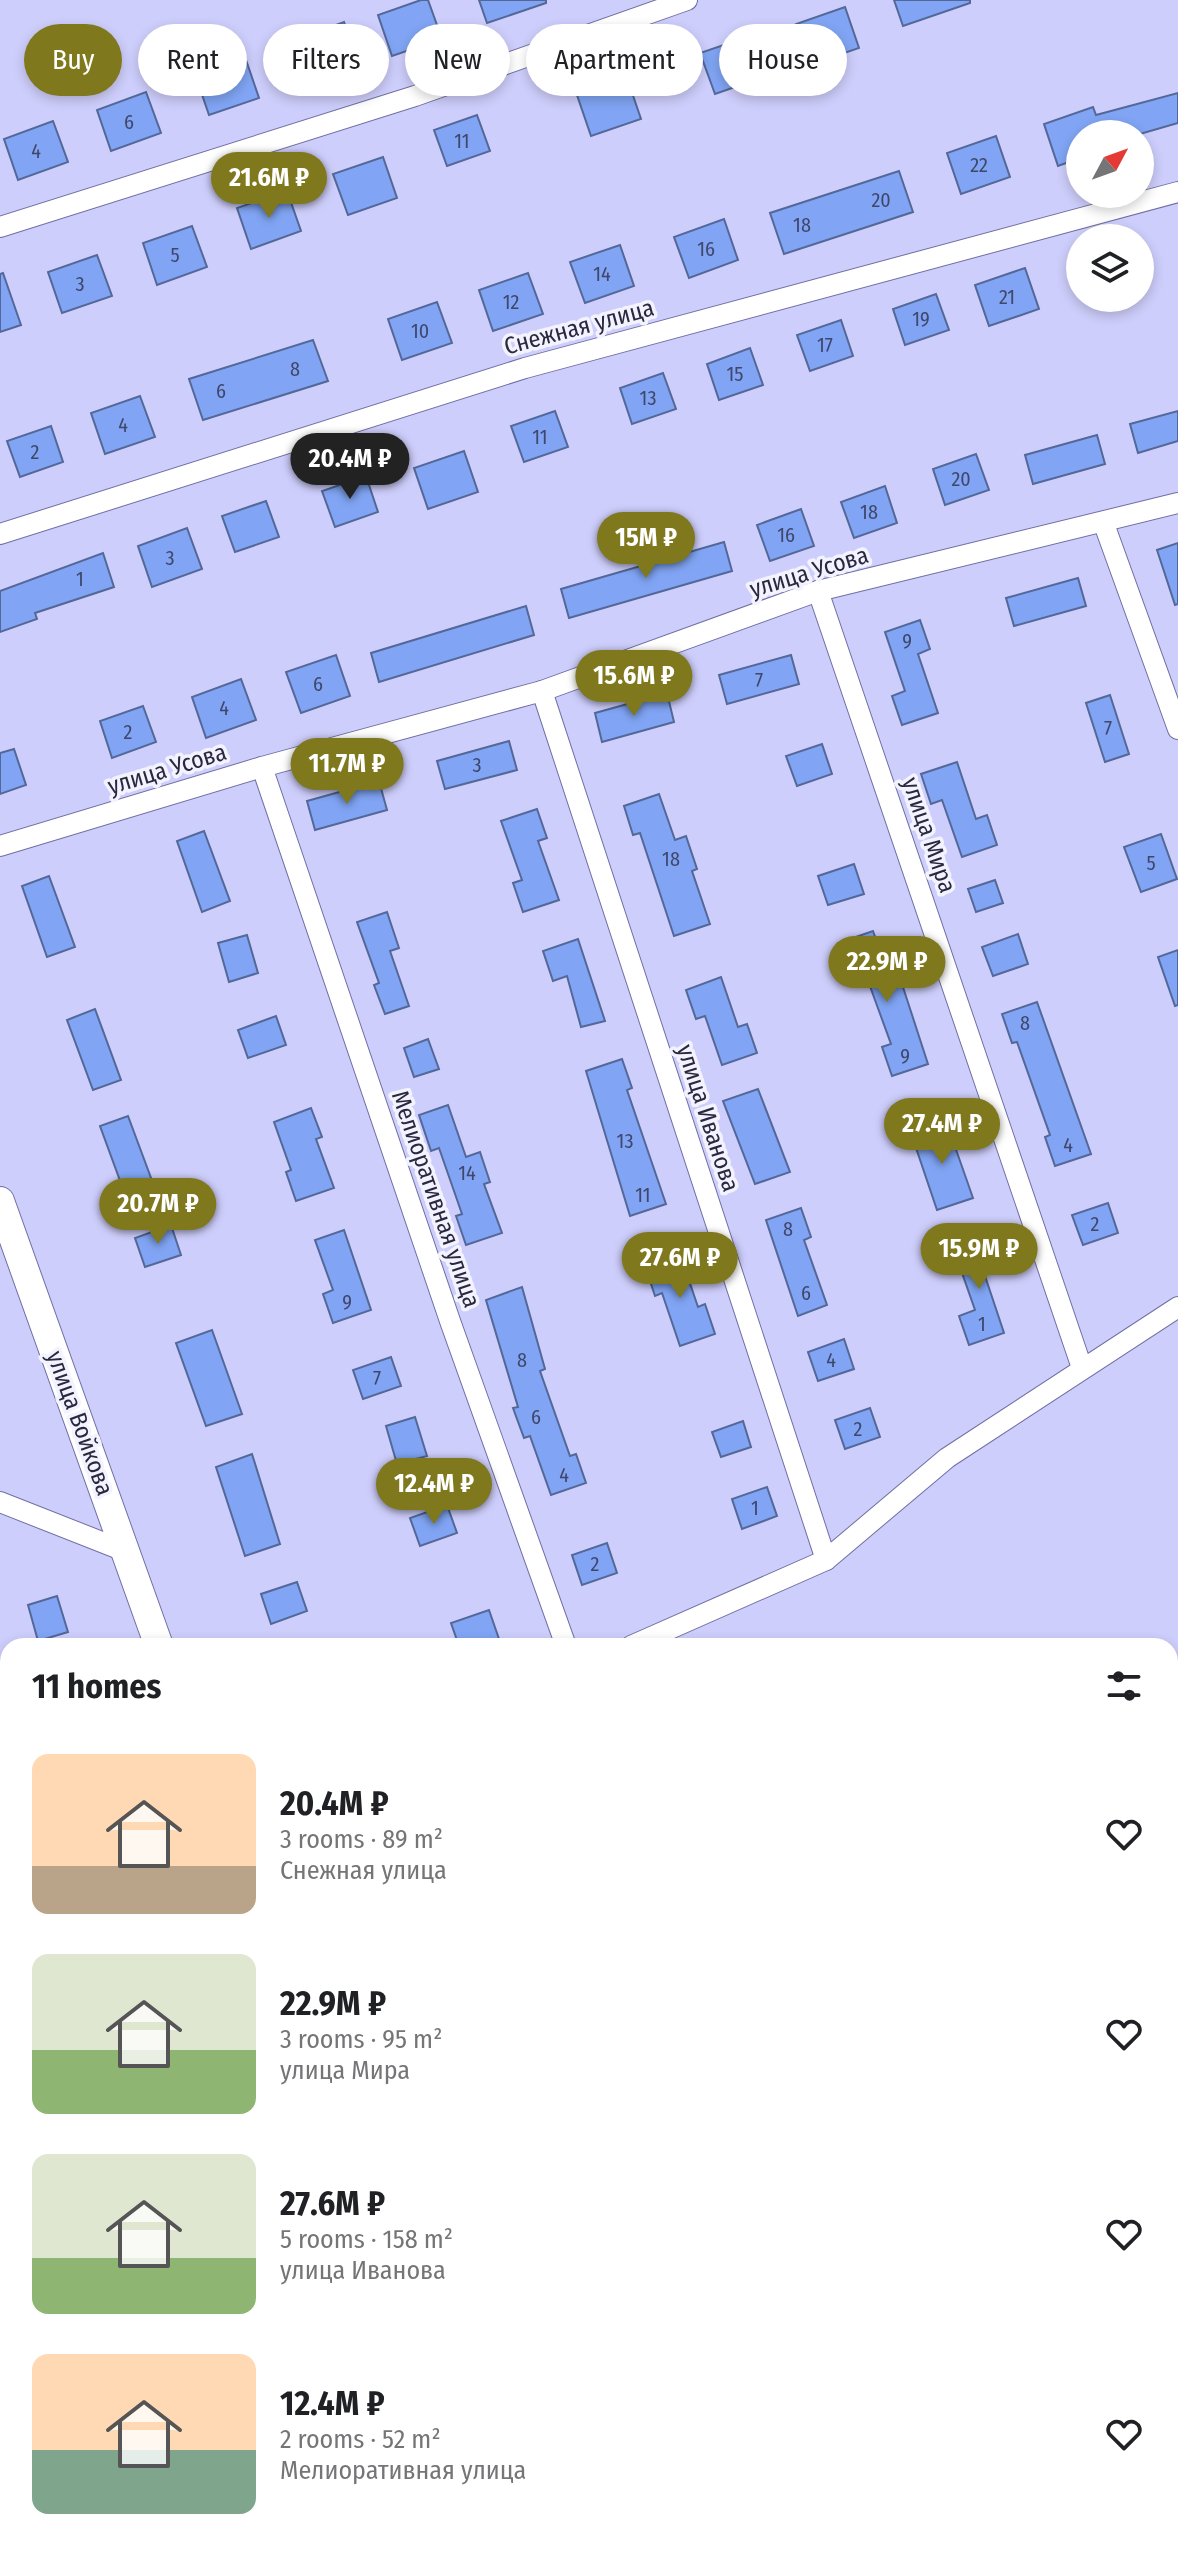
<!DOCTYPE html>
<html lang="en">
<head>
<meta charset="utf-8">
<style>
	body { margin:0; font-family:"Fira Sans Condensed",sans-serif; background:#f2f2f2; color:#202124; height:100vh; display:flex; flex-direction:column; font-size:30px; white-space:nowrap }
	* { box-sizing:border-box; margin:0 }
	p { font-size:26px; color:#757577 }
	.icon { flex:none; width:44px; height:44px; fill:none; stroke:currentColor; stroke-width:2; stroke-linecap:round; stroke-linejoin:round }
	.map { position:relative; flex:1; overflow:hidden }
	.panel { position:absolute; left:0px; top:1638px; width:1178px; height:912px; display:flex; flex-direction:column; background:#fff; border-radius:24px 24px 0 0; box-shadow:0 4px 12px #0003 }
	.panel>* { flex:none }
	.guide { position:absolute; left:24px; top:24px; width:1130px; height:72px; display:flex; gap:16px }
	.needle { width:52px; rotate:49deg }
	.tools { position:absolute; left:1066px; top:120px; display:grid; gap:16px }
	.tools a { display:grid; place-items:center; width:88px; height:88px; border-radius:50%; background:#fff; box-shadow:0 4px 12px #0003; font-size:40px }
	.price { position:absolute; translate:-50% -68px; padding:0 18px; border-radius:28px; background:#7f781d; color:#fff; font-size:26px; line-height:52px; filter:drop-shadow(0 2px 4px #0008) }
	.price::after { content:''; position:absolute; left:50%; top:48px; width:24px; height:18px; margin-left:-12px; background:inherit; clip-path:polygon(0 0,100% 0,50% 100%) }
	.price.selected { background:#222; color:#fff }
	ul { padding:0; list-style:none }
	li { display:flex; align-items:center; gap:24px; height:200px; padding:0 32px }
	li span { display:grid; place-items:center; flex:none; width:224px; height:160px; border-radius:16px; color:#555 }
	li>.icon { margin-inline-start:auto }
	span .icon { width:96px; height:96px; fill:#fffc; stroke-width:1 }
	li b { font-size:34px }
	h2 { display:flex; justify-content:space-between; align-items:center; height:96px; padding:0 32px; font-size:34px }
	.pill { padding:0 28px; border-radius:36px; background:#fff; box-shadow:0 4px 12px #0003; font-size:28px; line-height:72px }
	.pill.selected { background:#7f781d; color:#fff }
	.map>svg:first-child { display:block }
</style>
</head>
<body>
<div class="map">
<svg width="1178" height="2550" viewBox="0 0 1178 2550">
	<rect width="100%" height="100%" fill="#cecefc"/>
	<g fill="#81a5f4" stroke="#536898" stroke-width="2">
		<path d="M421,0H428L442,39L392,56L378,15Z"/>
		<path d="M479,0H546V3L487,23Z"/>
		<path d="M894,0H970V3L903,26Z"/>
		<path d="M845,7L859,48L810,65L796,24Z"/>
		<path d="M344,22L360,67L298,90L281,45Z"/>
		<path d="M750,36L764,77L715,94L700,53Z"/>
		<path d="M245,57L259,98L209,115L195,74Z"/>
		<path d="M627,78L641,119L591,136L577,95Z"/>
		<path d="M146,92L161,133L111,151L97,110Z"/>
		<path d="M1178,93V123L1140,134H1080V158L1058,166L1044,124L1093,107L1096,115Z"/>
		<path d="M477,115L490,151L447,166L434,130Z"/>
		<path d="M53,121L68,162L18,180L4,139Z"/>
		<path d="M996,136L1010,177L961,194L947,153Z"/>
		<path d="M383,157L397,198L348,215L333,174Z"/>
		<path d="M899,171L913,212L784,254L770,213Z"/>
		<path d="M287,191L301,231L251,249L237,208Z"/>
		<path d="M724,219L738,260L689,278L674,237Z"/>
		<path d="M192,226L207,267L157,285L143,243Z"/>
		<path d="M620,245L634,286L585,303L570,262Z"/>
		<path d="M97,255L112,296L62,313L48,272Z"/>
		<path d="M1025,268L1039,309L989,326L975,285Z"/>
		<path d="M3,273L21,325L0,332V274Z"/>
		<path d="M528,273L543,314L493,331L479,290Z"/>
		<path d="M936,294L949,330L905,345L893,309Z"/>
		<path d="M437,302L452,343L402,360L388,319Z"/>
		<path d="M841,320L853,356L810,371L797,335Z"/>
		<path d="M313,340L328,381L203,420L189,379Z"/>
		<path d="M750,348L763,385L719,400L707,364Z"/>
		<path d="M663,373L676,409L632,424L620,388Z"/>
		<path d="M140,396L155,437L105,454L91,413Z"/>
		<path d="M555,411L568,447L524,462L511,426Z"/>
		<path d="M1178,411V441L1138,453L1130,424Z"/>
		<path d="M51,426L63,462L20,477L7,441Z"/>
		<path d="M1097,435L1105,464L1033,484L1025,455Z"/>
		<path d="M464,451L478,492L428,509L414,468Z"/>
		<path d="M976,454L989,490L945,505L933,469Z"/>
		<path d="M366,476L378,512L335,527L322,491Z"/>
		<path d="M885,486L897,523L854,538L841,502Z"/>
		<path d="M266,501L279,537L235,552L222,516Z"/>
		<path d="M801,509L814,546L770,561L757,525Z"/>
		<path d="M187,528L202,569L152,587L138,546Z"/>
		<path d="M724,542L732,571L569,618L561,589Z"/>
		<path d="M1178,543V604L1175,605L1157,550Z"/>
		<path d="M103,553L114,587L35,613L37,619L0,632V591Z"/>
		<path d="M1078,578L1086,606L1014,626L1006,598Z"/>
		<path d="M526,606L534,635L379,682L371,653Z"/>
		<path d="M920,620L930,649L918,654L938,713L902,725L892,696L905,691L885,632Z"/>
		<path d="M336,655L350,696L301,713L286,672Z"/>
		<path d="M791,655L799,684L727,704L719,675Z"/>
		<path d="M241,679L256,720L206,738L192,697Z"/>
		<path d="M667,693L674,722L602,742L595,713Z"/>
		<path d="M1110,695L1129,754L1105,762L1086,703Z"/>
		<path d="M143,706L156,742L112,758L100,721Z"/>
		<path d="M509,741L517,770L445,789L437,761Z"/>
		<path d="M822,744L832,774L797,786L786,756Z"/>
		<path d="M14,749L26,785L0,794V753Z"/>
		<path d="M957,762L976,819L987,815L997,845L962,857L942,800L931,804L921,774Z"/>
		<path d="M379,781L387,810L315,830L307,801Z"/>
		<path d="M659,794L675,840L686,836L697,869L692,871L710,924L674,936L640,833L633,835L624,806Z"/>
		<path d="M537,809L547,838L538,841L559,900L523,912L513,883L522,880L501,821Z"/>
		<path d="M204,831L230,901L202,912L177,841Z"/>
		<path d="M1161,834L1177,879L1141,892L1124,847Z"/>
		<path d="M854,864L864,894L828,905L818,876Z"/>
		<path d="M49,876L75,947L47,957L22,886Z"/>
		<path d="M995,880L1003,903L976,912L968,889Z"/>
		<path d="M387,912L399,948L390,951L409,1006L385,1014L374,985L379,983L357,922Z"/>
		<path d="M873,931L892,984L901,981L928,1064L892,1076L882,1047L891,1044L863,967L848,973L838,943Z"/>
		<path d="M1018,934L1028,964L993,976L982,947Z"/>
		<path d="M247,935L258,973L229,982L218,943Z"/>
		<path d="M578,939L605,1021L581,1027L567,976L553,981L543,951Z"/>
		<path d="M1178,950V1005L1175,1006L1158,957Z"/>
		<path d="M721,977L738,1027L747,1024L757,1053L722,1065L705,1016L696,1019L686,990Z"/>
		<path d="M1037,1002L1091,1154L1055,1166L1045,1137L1050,1135L1017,1042L1012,1043L1002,1014Z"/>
		<path d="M95,1009L121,1080L93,1090L67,1020Z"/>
		<path d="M276,1016L286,1045L248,1058L238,1030Z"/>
		<path d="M428,1039L439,1069L414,1077L404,1048Z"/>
		<path d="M622,1059L632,1088L627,1090L666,1204L630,1216L586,1071Z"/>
		<path d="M758,1089L790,1172L755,1184L723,1101Z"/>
		<path d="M448,1105L466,1157L480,1152L490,1182L484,1184L502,1233L466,1245L456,1216L462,1214L439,1148L431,1151L419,1115Z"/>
		<path d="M311,1108L322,1137L316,1139L334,1188L296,1201L286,1172L291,1170L274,1122Z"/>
		<path d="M128,1116L154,1186L126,1197L100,1126Z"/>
		<path d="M946,1121L973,1198L937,1210L911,1133Z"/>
		<path d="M1108,1203L1118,1233L1083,1245L1072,1215Z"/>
		<path d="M801,1208L811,1237L804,1240L827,1305L798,1316L766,1220Z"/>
		<path d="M171,1225L181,1255L145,1267L135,1238Z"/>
		<path d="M344,1230L371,1310L333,1323L323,1294L333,1290L315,1240Z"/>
		<path d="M990,1238L1000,1268L984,1273L1004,1333L969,1345L959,1316L975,1310L954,1250Z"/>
		<path d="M680,1254L698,1307L705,1304L715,1334L680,1346L662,1293L655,1296L645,1266Z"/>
		<path d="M522,1287L545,1369L540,1371L570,1456L576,1454L586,1483L551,1495L530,1436L524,1438L513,1408L518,1407L486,1300Z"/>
		<path d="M212,1330L242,1414L206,1426L176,1343Z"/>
		<path d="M844,1339L854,1369L818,1381L808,1352Z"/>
		<path d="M391,1357L401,1386L363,1399L353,1370Z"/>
		<path d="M870,1408L880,1437L845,1449L835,1420Z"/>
		<path d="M415,1417L427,1456L397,1464L386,1426Z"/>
		<path d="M743,1421L751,1447L721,1457L712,1432Z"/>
		<path d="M252,1454L280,1544L245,1556L216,1467Z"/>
		<path d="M767,1487L777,1516L742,1529L732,1499Z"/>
		<path d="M447,1505L457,1533L420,1546L410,1518Z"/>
		<path d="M607,1543L617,1573L582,1585L572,1555Z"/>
		<path d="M297,1582L307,1611L271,1624L261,1594Z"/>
		<path d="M57,1596L68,1632L38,1641L28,1605Z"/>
		<path d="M489,1610L499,1639L479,1646H459L451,1623Z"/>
	</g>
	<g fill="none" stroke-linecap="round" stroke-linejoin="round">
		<defs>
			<g id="street">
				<path d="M0,227L415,96L687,0"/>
				<path d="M1104,524L1178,729"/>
				<path d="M0,534L525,368L1178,192"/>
				<path d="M818,591L1082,1368"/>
				<path d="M542,691L826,1560"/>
				<path d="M262,767L450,1321L566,1646"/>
				<path d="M0,846L262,767L542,691L818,591L1178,503"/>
				<path d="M0,1502L127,1552"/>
				<path d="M631,1646L826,1560L947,1458L1178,1307"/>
				<path d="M0,1956H8"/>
				<path d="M1170,2133L1178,2136"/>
				<path d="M726,2542V2550"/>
				<path d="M1041,2550L1042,2542"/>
			</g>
			<g id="secondary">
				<path d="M0,1201L159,1646"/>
				<path d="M304,2542L305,2550"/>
			</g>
		</defs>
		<use href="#street" stroke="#706fa3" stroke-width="22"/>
		<use href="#secondary" stroke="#706fa3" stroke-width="30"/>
		<use href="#street" stroke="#fff" stroke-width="20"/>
		<use href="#secondary" stroke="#fff" stroke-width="28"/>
	</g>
	<g text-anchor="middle" stroke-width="7" stroke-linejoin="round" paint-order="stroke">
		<g font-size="20" fill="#3f476c">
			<text x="129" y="129">6</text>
			<text x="462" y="148">11</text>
			<text x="36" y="158">4</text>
			<text x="979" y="172">22</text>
			<text x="881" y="207">20</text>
			<text x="802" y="232">18</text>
			<text x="706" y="256">16</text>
			<text x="175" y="262">5</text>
			<text x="602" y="281">14</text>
			<text x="80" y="291">3</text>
			<text x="1007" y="304">21</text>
			<text x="511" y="309">12</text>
			<text x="921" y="326">19</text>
			<text x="420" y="338">10</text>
			<text x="825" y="352">17</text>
			<text x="295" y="376">8</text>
			<text x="735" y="381">15</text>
			<text x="221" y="398">6</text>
			<text x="648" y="405">13</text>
			<text x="123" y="432">4</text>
			<text x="540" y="444">11</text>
			<text x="35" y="459">2</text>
			<text x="961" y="486">20</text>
			<text x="869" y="519">18</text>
			<text x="786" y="542">16</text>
			<text x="170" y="565">3</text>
			<text x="80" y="586">1</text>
			<text x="907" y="648">9</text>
			<text x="759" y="687">7</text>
			<text x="318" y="691">6</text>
			<text x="224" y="715">4</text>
			<text x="1108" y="735">7</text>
			<text x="128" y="739">2</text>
			<text x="477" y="772">3</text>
			<text x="671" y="866">18</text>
			<text x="1151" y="870">5</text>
			<text x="1025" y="1030">8</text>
			<text x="905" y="1063">9</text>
			<text x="625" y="1148">13</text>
			<text x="1068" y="1152">4</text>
			<text x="467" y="1180">14</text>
			<text x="643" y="1202">11</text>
			<text x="1095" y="1231">2</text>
			<text x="788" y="1236">8</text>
			<text x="806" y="1300">6</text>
			<text x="347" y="1309">9</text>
			<text x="982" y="1331">1</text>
			<text x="522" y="1367">8</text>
			<text x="831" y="1367">4</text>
			<text x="377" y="1385">7</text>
			<text x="536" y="1424">6</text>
			<text x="858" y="1436">2</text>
			<text x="564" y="1482">4</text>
			<text x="755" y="1515">1</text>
			<text x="595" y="1571">2</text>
		</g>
		<g font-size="24" fill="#29283e" stroke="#f3f3ff">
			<text transform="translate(579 327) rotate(-15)" y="8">Снежная улица</text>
			<text transform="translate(809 572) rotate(-17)" y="8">улица Усова</text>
			<text transform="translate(167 769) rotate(-17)" y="8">улица Усова</text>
			<text transform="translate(929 835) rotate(71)" y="8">улица Мира</text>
			<text transform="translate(708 1118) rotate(72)" y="8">улица Иванова</text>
			<text transform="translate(436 1199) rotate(71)" y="8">Мелиоративная улица</text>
			<text transform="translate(80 1423) rotate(70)" y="8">улица Войкова</text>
		</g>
	</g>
</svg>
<div class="tools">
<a><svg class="needle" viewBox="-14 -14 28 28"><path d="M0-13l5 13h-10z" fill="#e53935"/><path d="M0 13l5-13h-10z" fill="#757577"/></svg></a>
<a><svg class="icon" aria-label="layers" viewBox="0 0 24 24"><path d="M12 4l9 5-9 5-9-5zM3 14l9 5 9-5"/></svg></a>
</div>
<b class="price" style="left:269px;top:220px">21.6M ₽</b>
<b class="price selected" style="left:350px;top:501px">20.4M ₽</b>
<b class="price" style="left:646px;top:580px">15M ₽</b>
<b class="price" style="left:634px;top:718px">15.6M ₽</b>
<b class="price" style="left:347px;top:806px">11.7M ₽</b>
<b class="price" style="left:887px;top:1004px">22.9M ₽</b>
<b class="price" style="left:942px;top:1166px">27.4M ₽</b>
<b class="price" style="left:158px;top:1246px">20.7M ₽</b>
<b class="price" style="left:979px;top:1291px">15.9M ₽</b>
<b class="price" style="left:680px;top:1300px">27.6M ₽</b>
<b class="price" style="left:434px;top:1526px">12.4M ₽</b>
<div class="guide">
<a class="pill selected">Buy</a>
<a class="pill">Rent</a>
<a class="pill">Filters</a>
<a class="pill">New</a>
<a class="pill">Apartment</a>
<a class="pill">House</a>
</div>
<section class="panel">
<h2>11 homes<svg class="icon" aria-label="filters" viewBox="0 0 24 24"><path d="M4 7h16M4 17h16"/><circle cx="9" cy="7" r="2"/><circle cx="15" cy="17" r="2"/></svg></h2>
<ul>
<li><span style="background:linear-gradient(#ffd9b3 70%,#b9a48a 0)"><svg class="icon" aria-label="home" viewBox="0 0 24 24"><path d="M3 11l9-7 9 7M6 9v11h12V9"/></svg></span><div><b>20.4M ₽</b><p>3 rooms · 89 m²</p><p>Снежная улица</p></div><svg class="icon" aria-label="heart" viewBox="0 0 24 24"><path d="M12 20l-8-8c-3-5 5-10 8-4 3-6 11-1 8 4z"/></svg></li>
<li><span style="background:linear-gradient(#dfe7d0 60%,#8fb573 0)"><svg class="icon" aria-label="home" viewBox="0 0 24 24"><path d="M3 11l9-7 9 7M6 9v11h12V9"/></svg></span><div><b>22.9M ₽</b><p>3 rooms · 95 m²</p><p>улица Мира</p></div><svg class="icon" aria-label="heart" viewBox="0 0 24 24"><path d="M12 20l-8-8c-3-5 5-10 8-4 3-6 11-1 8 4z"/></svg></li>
<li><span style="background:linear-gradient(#dfe7d0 65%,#8fb573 0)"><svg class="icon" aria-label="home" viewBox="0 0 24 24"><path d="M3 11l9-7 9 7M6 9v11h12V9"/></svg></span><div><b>27.6M ₽</b><p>5 rooms · 158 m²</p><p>улица Иванова</p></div><svg class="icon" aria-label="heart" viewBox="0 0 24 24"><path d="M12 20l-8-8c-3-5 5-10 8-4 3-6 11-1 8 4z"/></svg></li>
<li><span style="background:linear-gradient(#ffd9b3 60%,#7fa58c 0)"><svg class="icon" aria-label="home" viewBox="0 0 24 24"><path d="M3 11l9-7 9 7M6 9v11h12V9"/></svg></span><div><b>12.4M ₽</b><p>2 rooms · 52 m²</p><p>Мелиоративная улица</p></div><svg class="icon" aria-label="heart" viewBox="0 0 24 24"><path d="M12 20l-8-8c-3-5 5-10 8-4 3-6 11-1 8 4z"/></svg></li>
</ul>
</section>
</div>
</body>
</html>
